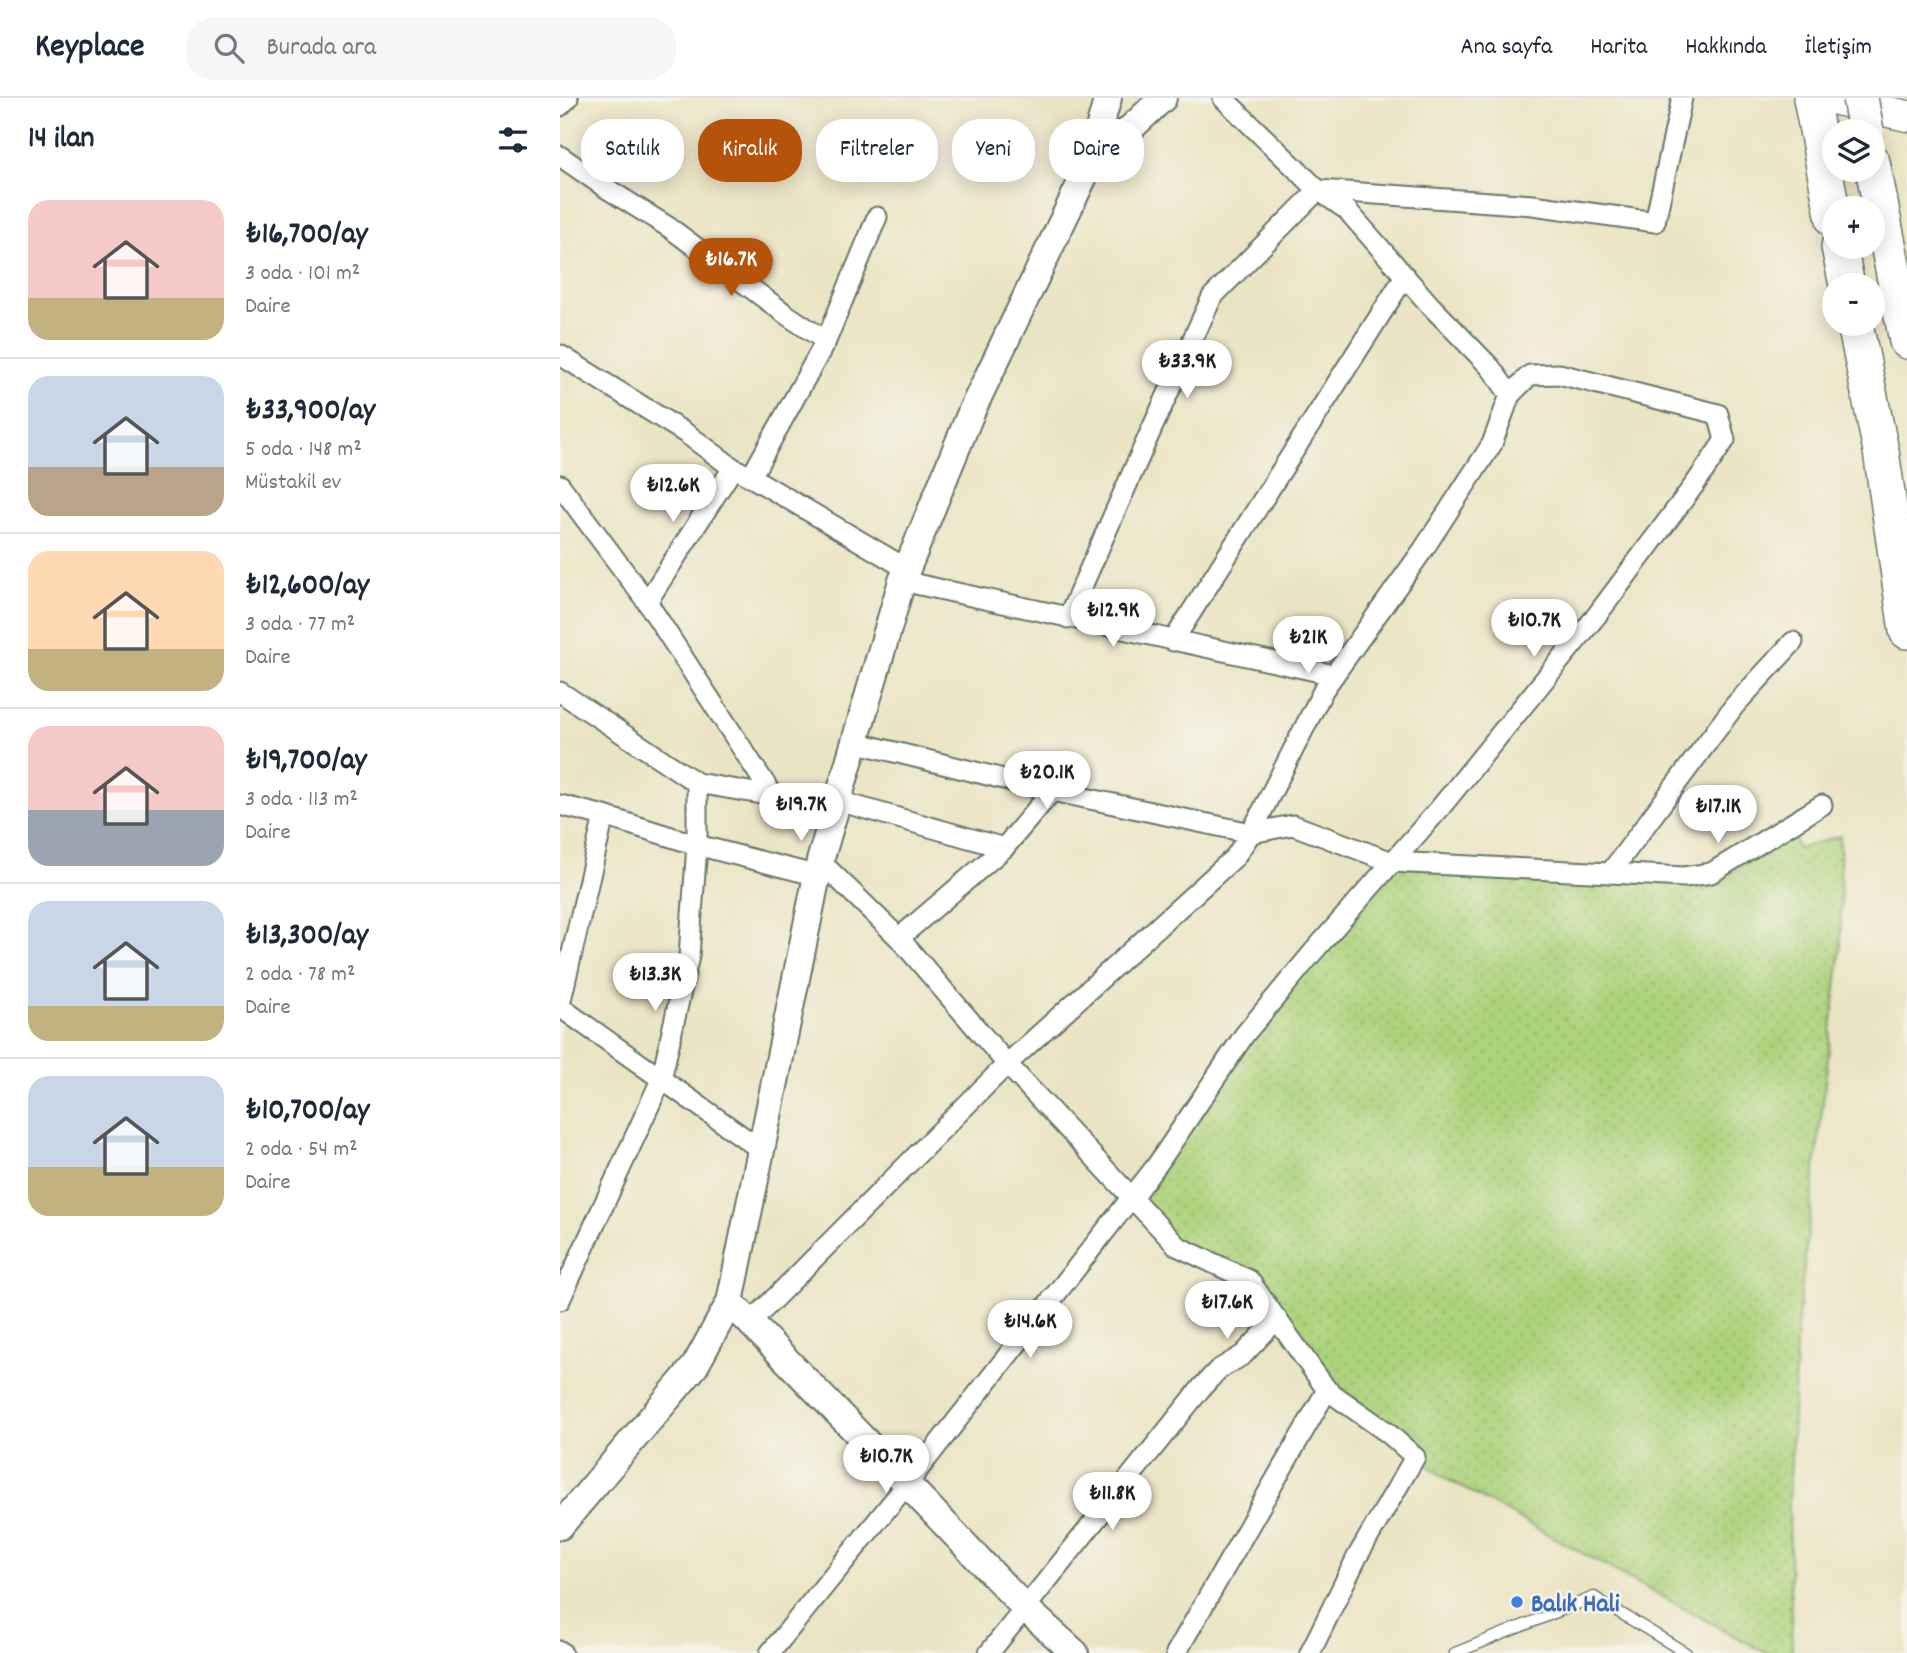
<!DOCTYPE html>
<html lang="tr">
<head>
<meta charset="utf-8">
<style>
	body { margin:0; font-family:Dekko,sans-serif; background:#f6f6f7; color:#1f2937; height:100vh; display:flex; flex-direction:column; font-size:26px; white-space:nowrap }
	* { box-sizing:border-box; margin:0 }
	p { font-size:23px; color:#747a83 }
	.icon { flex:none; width:38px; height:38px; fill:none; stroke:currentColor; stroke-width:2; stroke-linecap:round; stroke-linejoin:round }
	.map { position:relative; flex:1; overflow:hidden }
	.side { display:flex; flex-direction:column; background:#fff; width:560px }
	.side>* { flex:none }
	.guide { position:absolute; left:21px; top:21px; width:665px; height:63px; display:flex; gap:14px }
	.tools { position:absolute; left:1262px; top:21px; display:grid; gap:14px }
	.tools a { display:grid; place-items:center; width:63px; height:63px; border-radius:50%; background:#fff; box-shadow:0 4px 18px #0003; font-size:35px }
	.price { position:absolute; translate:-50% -60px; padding:0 16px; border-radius:24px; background:#fff; color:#222; font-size:23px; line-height:46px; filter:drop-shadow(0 2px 4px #0008) }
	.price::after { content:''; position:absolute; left:50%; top:42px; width:21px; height:16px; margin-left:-10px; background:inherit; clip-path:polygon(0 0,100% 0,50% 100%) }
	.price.current { background:#b45309; color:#fff }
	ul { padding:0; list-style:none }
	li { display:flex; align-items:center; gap:21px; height:175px; padding:0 28px }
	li+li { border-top:2px solid #e0e1e3 }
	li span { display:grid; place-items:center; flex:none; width:196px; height:140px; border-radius:21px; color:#555 }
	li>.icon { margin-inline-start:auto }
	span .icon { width:84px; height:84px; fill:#fffc; stroke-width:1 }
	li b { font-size:30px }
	h2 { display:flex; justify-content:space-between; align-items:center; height:84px; padding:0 28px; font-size:30px }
	.pill { padding:0 24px; border-radius:28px; background:#fff; box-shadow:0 4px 18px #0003; font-size:24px; line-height:63px }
	.pill.current { background:#b45309; color:#fff }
	header { display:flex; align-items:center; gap:42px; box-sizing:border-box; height:98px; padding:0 35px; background:#fff; border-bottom:2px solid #e0e1e3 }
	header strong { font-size:33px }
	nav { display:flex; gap:38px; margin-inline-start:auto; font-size:24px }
	.search { width:490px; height:63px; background:#f6f6f7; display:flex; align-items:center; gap:18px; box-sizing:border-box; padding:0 24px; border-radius:28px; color:#747a83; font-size:26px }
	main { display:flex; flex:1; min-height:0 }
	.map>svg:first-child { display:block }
</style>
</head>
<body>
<header>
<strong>Keyplace</strong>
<div class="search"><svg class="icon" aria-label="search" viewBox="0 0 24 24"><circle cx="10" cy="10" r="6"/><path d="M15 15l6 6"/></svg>Burada ara</div>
<nav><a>Ana sayfa</a><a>Harita</a><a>Hakkında</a><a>İletişim</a></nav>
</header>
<main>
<section class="side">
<h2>14 ilan<svg class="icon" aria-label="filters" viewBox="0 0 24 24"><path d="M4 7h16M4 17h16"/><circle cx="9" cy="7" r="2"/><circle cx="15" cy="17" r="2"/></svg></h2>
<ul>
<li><span style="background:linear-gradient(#f6c9c9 70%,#c2b280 0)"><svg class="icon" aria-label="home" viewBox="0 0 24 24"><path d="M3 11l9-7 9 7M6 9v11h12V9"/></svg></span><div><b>₺16,700/ay</b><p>3 oda · 101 m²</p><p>Daire</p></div></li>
<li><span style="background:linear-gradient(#c9d6e8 65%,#b9a48a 0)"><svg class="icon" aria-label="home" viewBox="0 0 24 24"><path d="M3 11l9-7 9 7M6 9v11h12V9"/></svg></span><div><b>₺33,900/ay</b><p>5 oda · 148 m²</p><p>Müstakil ev</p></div></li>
<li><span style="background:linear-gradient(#ffd9b3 70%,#c2b280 0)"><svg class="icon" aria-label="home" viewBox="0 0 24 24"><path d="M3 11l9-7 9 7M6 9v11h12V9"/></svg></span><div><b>₺12,600/ay</b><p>3 oda · 77 m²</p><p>Daire</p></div></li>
<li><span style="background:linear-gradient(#f6c9c9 60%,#9aa5b1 0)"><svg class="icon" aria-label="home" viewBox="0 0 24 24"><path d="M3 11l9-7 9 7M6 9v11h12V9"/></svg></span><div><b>₺19,700/ay</b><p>3 oda · 113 m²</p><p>Daire</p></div></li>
<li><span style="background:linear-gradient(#c9d6e8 75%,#c2b280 0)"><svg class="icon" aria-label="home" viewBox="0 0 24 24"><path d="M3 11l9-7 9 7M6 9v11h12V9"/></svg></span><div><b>₺13,300/ay</b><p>2 oda · 78 m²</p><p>Daire</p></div></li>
<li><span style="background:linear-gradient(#c9d6e8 65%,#c2b280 0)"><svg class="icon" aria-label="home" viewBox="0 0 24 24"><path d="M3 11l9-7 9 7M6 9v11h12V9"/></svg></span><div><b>₺10,700/ay</b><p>2 oda · 54 m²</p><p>Daire</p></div></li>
</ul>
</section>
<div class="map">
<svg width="1347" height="1555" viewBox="0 0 1347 1555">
	<defs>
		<pattern id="grass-dots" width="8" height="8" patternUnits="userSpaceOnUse" patternTransform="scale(1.75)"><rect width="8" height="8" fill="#add37d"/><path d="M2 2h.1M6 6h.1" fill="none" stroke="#94b66d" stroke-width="1.8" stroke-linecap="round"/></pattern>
	</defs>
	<rect width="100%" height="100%" fill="#f7f3e8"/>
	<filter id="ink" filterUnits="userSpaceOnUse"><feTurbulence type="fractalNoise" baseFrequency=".0143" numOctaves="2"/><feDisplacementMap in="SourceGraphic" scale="14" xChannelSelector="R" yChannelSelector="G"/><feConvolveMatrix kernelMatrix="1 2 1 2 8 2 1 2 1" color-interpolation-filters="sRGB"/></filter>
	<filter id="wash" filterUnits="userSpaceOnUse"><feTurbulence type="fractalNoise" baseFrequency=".00686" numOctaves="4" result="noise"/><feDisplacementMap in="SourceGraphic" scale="28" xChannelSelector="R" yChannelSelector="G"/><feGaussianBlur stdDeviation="1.57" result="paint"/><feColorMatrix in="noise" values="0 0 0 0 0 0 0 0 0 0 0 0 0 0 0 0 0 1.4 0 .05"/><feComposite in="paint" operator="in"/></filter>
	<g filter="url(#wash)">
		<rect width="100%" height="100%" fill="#ebe4c4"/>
		<path fill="url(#grass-dots)" stroke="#668858" stroke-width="2" d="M1233,728L1237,751L1280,738L1281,846L1237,1230L1229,1406L1232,1555H1206L886,1381L767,1292L689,1182L617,1148L572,1099L685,936L832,764L1050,775L1149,792Z"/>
	</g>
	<g filter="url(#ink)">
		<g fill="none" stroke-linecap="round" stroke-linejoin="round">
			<defs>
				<path id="lane" d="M895,1555L1034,1499L1126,1555"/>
				<g id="street">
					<path d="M0,8L8,0"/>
					<path d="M0,58L46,90L110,130L227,217L266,243L191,379"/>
					<path d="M266,243L317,119"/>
					<path d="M0,257L127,336L173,370L191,379L347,471"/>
					<path d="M0,387L87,504L213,698"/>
					<path d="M342,483L774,577"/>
					<path d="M87,504L173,370"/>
					<path d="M508,520L589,337L652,199L758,92L973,107L1095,124L1122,0"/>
					<path d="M613,543L845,178"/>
					<path d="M0,594L137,685V747L129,858L101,982L0,1202"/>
					<path d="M294,644L492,693L691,735L733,727L832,764L1050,775L1175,607L1233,544"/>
					<path d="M137,685L213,698L278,703L444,750"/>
					<path d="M0,707L44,718L0,906"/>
					<path d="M44,718L137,747L258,778"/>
					<path d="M260,763L339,840L447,966L675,759L691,735L764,591L863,452L932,346L950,297L931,270L869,206L787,112L758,92L663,0"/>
					<path d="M1050,775L1124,779L1151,775L1262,707"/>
					<path d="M339,840L444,750L492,693"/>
					<path d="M0,909L200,1051"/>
					<path d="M190,1225L447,966L617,1148L689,1182L767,1292"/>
					<path d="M0,1553L2,1555"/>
					<path d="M210,1555L347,1386L597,1067L685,936L754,853L880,710L1037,517L1135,386L1165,342L1158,316L999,276L970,277L950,297"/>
					<path d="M429,1555L642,1289L658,1272L683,1257L717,1221"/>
					<path d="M616,1555L767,1292L828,1335L855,1359L797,1459L750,1555"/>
				</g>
				<g id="secondary">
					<path d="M528,70L603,0"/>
					<path d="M170,1204L347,1386L465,1510L515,1555"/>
					<path d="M0,1428L135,1268L170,1204L260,763L342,483L412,312L527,72L548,0"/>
				</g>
				<path id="primary" d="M1268,0L1347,18"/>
				<g id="highway">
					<path d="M1251,0L1274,122"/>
					<path d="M1312,64L1347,243"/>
					<path d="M1279,149L1287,187"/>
					<path d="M1295,226L1321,353L1347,533"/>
				</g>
			</defs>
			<use href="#lane" stroke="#676" stroke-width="13"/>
			<use href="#street" stroke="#676" stroke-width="23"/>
			<use href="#secondary" stroke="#676" stroke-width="30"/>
			<use href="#primary" stroke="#676" stroke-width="33"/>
			<use href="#highway" stroke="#676" stroke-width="38"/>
			<use href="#lane" stroke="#fff" stroke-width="10"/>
			<use href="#street" stroke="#fff" stroke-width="19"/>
			<use href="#secondary" stroke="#fff" stroke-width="26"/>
			<use href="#primary" stroke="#fff" stroke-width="30"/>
			<use href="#highway" stroke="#fff" stroke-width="35"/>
			<defs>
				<path id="highway-bridge" d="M1300,0L1306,33"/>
			</defs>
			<use href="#highway-bridge" stroke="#676" stroke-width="38" stroke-linecap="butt"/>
			<use href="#highway-bridge" stroke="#fff" stroke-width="35"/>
		</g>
	</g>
	<circle fill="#3f7fe0" stroke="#f7f3e8" stroke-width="2.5" cx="957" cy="1504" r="7"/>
	<g text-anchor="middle" stroke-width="5" stroke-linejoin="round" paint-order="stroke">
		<g font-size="26" font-weight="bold" fill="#366cbe" stroke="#f7f3e8" text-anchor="start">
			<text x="971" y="1513">Balık Hali</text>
		</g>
	</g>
</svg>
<div class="tools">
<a><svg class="icon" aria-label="layers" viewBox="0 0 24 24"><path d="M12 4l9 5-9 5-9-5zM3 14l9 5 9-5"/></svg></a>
<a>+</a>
<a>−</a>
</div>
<b class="price current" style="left:171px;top:200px">₺16.7K</b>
<b class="price" style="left:627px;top:302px">₺33.9K</b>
<b class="price" style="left:113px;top:426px">₺12.6K</b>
<b class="price" style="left:553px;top:551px">₺12.9K</b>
<b class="price" style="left:974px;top:561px">₺10.7K</b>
<b class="price" style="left:748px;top:578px">₺21K</b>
<b class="price" style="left:487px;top:713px">₺20.1K</b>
<b class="price" style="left:241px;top:745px">₺19.7K</b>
<b class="price" style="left:1158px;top:747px">₺17.1K</b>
<b class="price" style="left:95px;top:915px">₺13.3K</b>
<b class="price" style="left:667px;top:1243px">₺17.6K</b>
<b class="price" style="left:470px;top:1262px">₺14.6K</b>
<b class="price" style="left:326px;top:1397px">₺10.7K</b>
<b class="price" style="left:552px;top:1434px">₺11.8K</b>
<div class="guide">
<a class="pill">Satılık</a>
<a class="pill current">Kiralık</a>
<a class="pill">Filtreler</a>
<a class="pill">Yeni</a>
<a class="pill">Daire</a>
</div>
</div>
</main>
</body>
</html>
